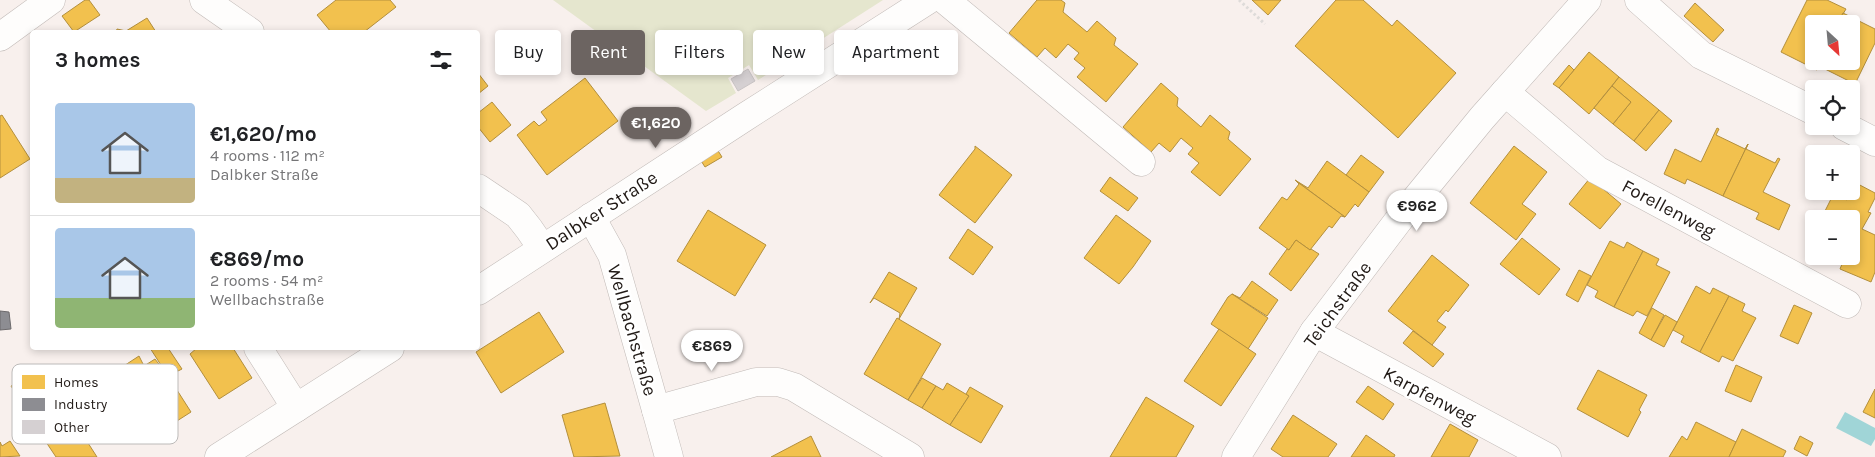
<!DOCTYPE html>
<html lang="en">
<head>
<meta charset="utf-8">
<style>
	body { margin:0; font-family:Karla,sans-serif; background:#f2f2f2; color:#202124; height:100vh; display:flex; flex-direction:column; font-size:19px; white-space:nowrap }
	* { box-sizing:border-box; margin:0 }
	p { font-size:16px; color:#757577 }
	.icon { flex:none; width:28px; height:28px; fill:none; stroke:currentColor; stroke-width:2; stroke-linecap:round; stroke-linejoin:round }
	.map { position:relative; flex:1; overflow:hidden }
	.panel { position:absolute; left:30px; top:30px; width:450px; height:320px; display:flex; flex-direction:column; background:#fff; border-radius:5px; box-shadow:0 2px 8px #0003 }
	.panel>* { flex:none }
	.guide { position:absolute; left:495px; top:30px; width:475px; height:45px; display:flex; gap:10px }
	.needle { width:32px; rotate:154deg }
	.fabs { position:absolute; left:1805px; top:15px; display:grid; gap:10px }
	.fabs a { display:grid; place-items:center; width:55px; height:55px; border-radius:5px; background:#fff; box-shadow:0 2px 8px #0003; font-size:25px }
	.price { position:absolute; translate:-50% -42px; padding:0 11px; border-radius:18px; background:#fff; color:#222; font-size:16px; line-height:32px; filter:drop-shadow(0 1px 2px #0008) }
	.price::after { content:''; position:absolute; left:50%; top:30px; width:15px; height:11px; margin-left:-8px; background:inherit; clip-path:polygon(0 0,100% 0,50% 100%) }
	.price.on { background:#6c6461; color:#fff }
	ul { padding:0; list-style:none }
	li { display:flex; align-items:center; gap:15px; height:125px; padding:0 25px }
	li+li { border-top:1px solid #e0e0e0 }
	li span { display:grid; place-items:center; flex:none; width:140px; height:100px; border-radius:5px; color:#555 }
	li>.icon { margin-inline-start:auto }
	span .icon { width:60px; height:60px; fill:#fffc; stroke-width:1 }
	li b { font-size:21px }
	h2 { display:flex; justify-content:space-between; align-items:center; height:60px; padding:0 25px; font-size:21px }
	.chip { padding:0 18px; border-radius:5px; background:#fff; box-shadow:0 2px 8px #0003; font-size:18px; line-height:45px }
	.chip.on { background:#6c6461; color:#fff }
	.map>svg:first-child { display:block }
</style>
</head>
<body>
<div class="map">
<svg width="1875" height="457" viewBox="0 0 1875 457">
	<rect width="100%" height="100%" fill="#f8f0ed"/>
	<path fill="#e5e6ce" d="M553,0H883L758,80L749,65L728,78L736,93L706,111Z"/>
	<path fill="#a0d5d7" d="M1845,412L1875,428V439L1871,446L1836,428Z"/>
	<g fill="#f2c14e" stroke="#b38f3d">
		<path d="M85,0H89L100,15L74,32L62,16Z"/>
		<path d="M336,0H390L396,7L364,32H331L317,15Z"/>
		<path d="M1037,0H1061L1065,3L1063,12L1087,32L1097,21L1116,38L1114,45L1138,64L1106,102L1077,77L1085,68L1074,59L1079,53L1068,44L1056,58L1045,48L1037,57L1009,33Z"/>
		<path d="M1252,0H1281L1268,15Z"/>
		<path d="M1336,0H1363L1392,26L1397,20L1456,73L1398,138L1295,46Z"/>
		<path d="M1807,0H1827L1846,9L1837,24H1814V61H1819L1817,70L1781,52Z"/>
		<path d="M1695,3L1724,30L1713,42L1684,16Z"/>
		<path d="M1843,13L1875,29V43L1855,84L1817,65L1819,61H1851V24H1837Z"/>
		<path d="M147,18L156,32H116L117,29L126,31Z"/>
		<path d="M1589,52L1619,77L1589,114L1559,88Z"/>
		<path d="M1569,65L1574,70L1559,88L1553,84Z"/>
		<path d="M478,73L488,86L478,94Z"/>
		<path d="M1619,77L1659,110L1634,141L1613,124L1631,102L1612,86Z"/>
		<path d="M585,78L618,121L547,175L517,135L534,121L539,126L547,120L541,112Z"/>
		<path d="M1161,83L1178,98L1177,106L1201,127L1210,115L1230,132L1228,139L1251,159L1220,196L1191,172L1199,163L1188,154L1193,148L1181,138L1170,152L1159,143L1151,152L1123,127Z"/>
		<path d="M1612,86L1631,102L1613,124L1594,108Z"/>
		<path d="M492,102L511,125L490,142L478,127V113Z"/>
		<path d="M1659,110L1672,121L1646,151L1634,141Z"/>
		<path d="M2,115L30,159L0,178V116Z"/>
		<path d="M1717,128L1719,129L1716,135L1745,149L1748,144L1723,196L1687,179L1685,184L1664,174L1675,149L1701,162Z"/>
		<path d="M1748,144L1746,149L1775,163L1778,158L1780,159L1763,192L1790,205L1779,230L1756,219L1759,213L1723,196Z"/>
		<path d="M715,146L722,157L705,167L698,156Z"/>
		<path d="M975,146L1012,175L975,223L939,195L975,149Z"/>
		<path d="M1514,146L1547,172L1522,204L1536,214L1516,240L1470,203Z"/>
		<path d="M1361,155L1384,172L1369,192L1346,175Z"/>
		<path d="M1327,161L1369,192L1358,207L1355,204L1345,217L1295,180L1308,188Z"/>
		<path d="M1110,177L1138,198L1128,211L1100,191Z"/>
		<path d="M1590,178L1621,204L1600,229L1569,204Z"/>
		<path d="M1296,181L1345,217L1341,216L1332,228L1329,226L1310,250L1296,240L1289,250L1259,228L1282,197L1287,200L1299,184Z"/>
		<path d="M1856,183L1875,193V198L1868,212L1871,213L1862,229L1875,235V272L1871,282L1840,269L1844,259L1838,256H1851V219H1821L1834,193L1847,200Z"/>
		<path d="M708,210L766,245L735,296L677,261Z"/>
		<path d="M1116,215L1151,241L1133,267L1119,284L1084,258Z"/>
		<path d="M968,229L993,247L973,275L949,258Z"/>
		<path d="M1522,238L1560,269L1539,295L1500,264Z"/>
		<path d="M1296,240L1310,250L1311,249L1319,254L1291,291L1269,274L1287,249L1289,250Z"/>
		<path d="M1610,241L1624,248L1627,242L1643,251L1614,307L1595,297L1598,291L1587,285Z"/>
		<path d="M1643,251L1659,259L1656,265L1670,272L1647,316L1637,311L1633,316L1614,307Z"/>
		<path d="M1432,255L1469,285L1448,312L1446,310L1437,321L1446,327L1432,345L1388,311Z"/>
		<path d="M1579,270L1591,276L1578,302L1566,295Z"/>
		<path d="M889,272L917,288L899,319L900,313L874,298L870,303Z"/>
		<path d="M1252,281L1278,300L1267,316L1232,294L1240,298Z"/>
		<path d="M1696,286L1710,294L1713,288L1729,296L1700,352L1681,342L1684,336L1673,330Z"/>
		<path d="M1232,294L1268,318L1248,349L1211,324L1228,297Z"/>
		<path d="M1729,296L1745,304L1742,311L1756,318L1733,361L1722,356L1719,362L1700,352Z"/>
		<path d="M1794,305L1812,313L1798,344L1780,336Z"/>
		<path d="M1652,308L1664,315L1651,340L1639,333Z"/>
		<path d="M539,312L564,352L501,393L476,352Z"/>
		<path d="M1665,315L1677,322L1664,347L1651,340Z"/>
		<path d="M897,318L941,344L908,400L864,374Z"/>
		<path d="M1219,329L1256,354L1221,406L1184,381Z"/>
		<path d="M1413,331L1444,354L1433,367L1403,343Z"/>
		<path d="M150,348H168L182,369L168,376Z"/>
		<path d="M197,348H233L252,378L219,399L190,354Z"/>
		<path d="M139,356L144,366L155,359L168,376L134,399L116,371Z"/>
		<path d="M1736,365L1762,377L1751,402L1725,391Z"/>
		<path d="M40,368L72,418L42,436L11,386Z"/>
		<path d="M1598,370L1647,395L1639,410L1641,412L1628,437L1577,409Z"/>
		<path d="M168,376L191,412L155,435L133,399Z"/>
		<path d="M922,378L936,386L922,408L908,400Z"/>
		<path d="M947,383L969,396L950,425L922,408L936,386L943,390Z"/>
		<path d="M1368,386L1394,404L1383,420L1356,402Z"/>
		<path d="M970,387L1003,406L981,443L950,425L969,396L966,394Z"/>
		<path d="M1875,389V418L1863,412Z"/>
		<path d="M1146,397L1194,426L1176,457H1110Z"/>
		<path d="M605,403L620,456L574,457L562,415Z"/>
		<path d="M1293,415L1337,444L1328,457H1283L1271,449Z"/>
		<path d="M72,418L97,457H56L42,436Z"/>
		<path d="M1696,422L1736,442L1729,457H1669L1682,436L1687,440Z"/>
		<path d="M1450,424L1478,440L1469,457H1431Z"/>
		<path d="M1742,429L1786,451L1783,457H1729Z"/>
		<path d="M1366,435L1395,455L1394,457H1351Z"/>
		<path d="M811,436L821,457H771Z"/>
		<path d="M1800,436L1813,443L1807,456L1794,449Z"/>
		<path d="M10,441L20,456L0,457V442L2,446Z"/>
	</g>
	<path fill="#8d8d92" stroke="#6c6a6c" d="M0,311L9,312L11,329L0,330Z"/>
	<path fill="#d5d0d2" stroke="#c9c4c5" d="M748,69L755,81L738,91L731,79Z"/>
	<g fill="none" stroke-linecap="round" stroke-linejoin="round">
		<defs>
			<g id="minor">
				<path d="M204,0L250,32"/>
				<path d="M945,0L1141,162"/>
				<path d="M1639,0L1701,55L1814,111"/>
				<path d="M0,37L51,0"/>
				<path d="M1505,92L1597,170L1847,304"/>
				<path d="M1844,126L1875,142"/>
				<path d="M478,188L518,215L529,229L542,248"/>
				<path d="M591,217L612,255L656,410L756,382H778L794,387L910,457"/>
				<path d="M478,291L745,117L928,0"/>
				<path d="M1314,332L1547,457"/>
				<path d="M258,348L296,408"/>
				<path d="M656,410L669,457"/>
				<path d="M219,457L390,348"/>
				<path d="M1236,457L1314,332L1401,217L1482,118L1587,0"/>
			</g>
		</defs>
		<use href="#minor" stroke="#c1bab7" stroke-width="29"/>
		<path stroke="#dedbd9" stroke-width="3" stroke-dasharray="2.5 2.5" stroke-linecap="butt" d="M1239,0L1265,24"/>
		<use href="#minor" stroke="#fefdfc" stroke-width="28"/>
	</g>
	<g text-anchor="middle" stroke-width="5" stroke-linejoin="round" paint-order="stroke">
		<g font-size="19" fill="#201915" stroke="#fff">
			<text transform="translate(1669 208) rotate(28)" y="7">Forellenweg</text>
			<text transform="translate(601 210) rotate(-33)" y="7">Dalbker Straße</text>
			<text transform="translate(1337 304) rotate(-54)" y="7">Teichstraße</text>
			<text transform="translate(633 330) rotate(74)" y="7">Wellbachstraße</text>
			<text transform="translate(1430 395) rotate(28)" y="7">Karpfenweg</text>
		</g>
	</g>
	<rect x="12" y="364" width="166" height="80" rx="8" fill="#fff" stroke="#bcbab9" stroke-width="1"/>
	<rect x="22" y="375" width="23" height="14" fill="#f2c14e"/>
	<rect x="22" y="398" width="23" height="13" fill="#8d8d92"/>
	<rect x="22" y="420" width="23" height="14" fill="#d5d0d2"/>
	<g font-size="14" fill="#201915">
		<text x="54" y="387">Homes</text>
		<text x="54" y="409">Industry</text>
		<text x="54" y="432">Other</text>
	</g>
</svg>
<div class="fabs">
<a><svg class="needle" viewBox="-14 -14 28 28"><path d="M0-13l5 13h-10z" fill="#e53935"/><path d="M0 13l5-13h-10z" fill="#757577"/></svg></a>
<a><svg class="icon" aria-label="locate" viewBox="0 0 24 24"><circle cx="12" cy="12" r="6"/><path d="M12 2v4M12 18v4M2 12h4M18 12h4"/></svg></a>
<a>+</a>
<a>−</a>
</div>
<b class="price on" style="left:656px;top:149px">€1,620</b>
<b class="price" style="left:1417px;top:232px">€962</b>
<b class="price" style="left:712px;top:372px">€869</b>
<div class="guide">
<a class="chip">Buy</a>
<a class="chip on">Rent</a>
<a class="chip">Filters</a>
<a class="chip">New</a>
<a class="chip">Apartment</a>
</div>
<section class="panel">
<h2>3 homes<svg class="icon" aria-label="filters" viewBox="0 0 24 24"><path d="M4 7h16M4 17h16"/><circle cx="9" cy="7" r="2"/><circle cx="15" cy="17" r="2"/></svg></h2>
<ul>
<li><span style="background:linear-gradient(#a9c7e8 75%,#c2b280 0)"><svg class="icon" aria-label="home" viewBox="0 0 24 24"><path d="M3 11l9-7 9 7M6 9v11h12V9"/></svg></span><div><b>€1,620/mo</b><p>4 rooms · 112 m²</p><p>Dalbker Straße</p></div></li>
<li><span style="background:linear-gradient(#a9c7e8 70%,#8fb573 0)"><svg class="icon" aria-label="home" viewBox="0 0 24 24"><path d="M3 11l9-7 9 7M6 9v11h12V9"/></svg></span><div><b>€869/mo</b><p>2 rooms · 54 m²</p><p>Wellbachstraße</p></div></li>
</ul>
</section>
</div>
</body>
</html>
